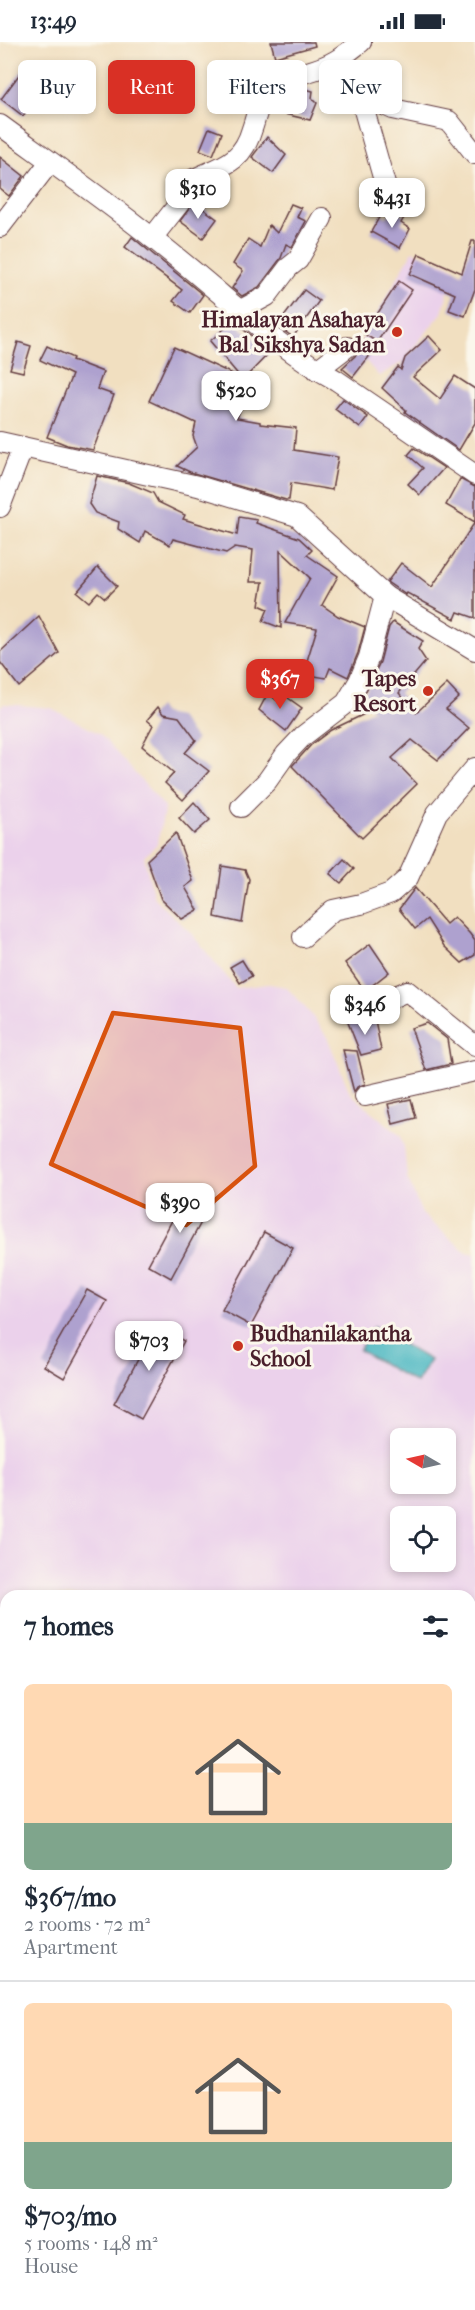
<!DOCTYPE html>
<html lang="en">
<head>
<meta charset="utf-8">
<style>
	body { margin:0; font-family:"IM FELL French Canon",serif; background:#f6f6f7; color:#1f2937; height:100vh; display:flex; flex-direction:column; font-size:22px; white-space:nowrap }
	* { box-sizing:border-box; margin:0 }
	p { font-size:20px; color:#747a83 }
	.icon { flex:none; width:33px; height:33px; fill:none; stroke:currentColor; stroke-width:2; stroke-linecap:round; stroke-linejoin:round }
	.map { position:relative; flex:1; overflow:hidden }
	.side { position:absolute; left:0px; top:1548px; width:476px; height:720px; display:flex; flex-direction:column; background:#fff; border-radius:18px 18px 0 0; box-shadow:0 3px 9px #0003 }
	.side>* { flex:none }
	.top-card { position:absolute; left:18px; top:18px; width:440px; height:54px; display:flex; gap:12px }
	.needle { width:39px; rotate:279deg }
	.controls { position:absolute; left:390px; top:1386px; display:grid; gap:12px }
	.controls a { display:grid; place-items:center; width:66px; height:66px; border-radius:9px; background:#fff; box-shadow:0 3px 9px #0003; font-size:30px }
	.price { position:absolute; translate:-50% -51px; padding:0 14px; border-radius:12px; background:#fff; color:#222; font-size:20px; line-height:39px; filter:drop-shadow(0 2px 3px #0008) }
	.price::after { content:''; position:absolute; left:50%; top:36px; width:18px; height:14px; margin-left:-9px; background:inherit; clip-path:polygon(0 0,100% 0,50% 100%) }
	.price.on { background:#d93025; color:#fff }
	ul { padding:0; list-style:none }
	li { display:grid; align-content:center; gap:12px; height:318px; padding:0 24px }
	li+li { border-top:2px solid #e0e1e3 }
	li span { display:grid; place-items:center; height:186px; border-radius:9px; color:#555 }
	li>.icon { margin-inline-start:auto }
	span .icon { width:108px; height:108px; fill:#fffc; stroke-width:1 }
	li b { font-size:26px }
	h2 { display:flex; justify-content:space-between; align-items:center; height:72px; padding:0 24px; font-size:26px }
	.pill { padding:0 21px; border-radius:9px; background:#fff; box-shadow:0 3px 9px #0003; font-size:21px; line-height:54px }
	.pill.on { background:#d93025; color:#fff }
	.status { display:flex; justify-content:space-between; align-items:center; height:42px; padding:0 30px; background:#fff; direction:ltr }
	.status svg { height:16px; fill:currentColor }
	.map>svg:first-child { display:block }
</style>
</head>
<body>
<div class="status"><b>13:49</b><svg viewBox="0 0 49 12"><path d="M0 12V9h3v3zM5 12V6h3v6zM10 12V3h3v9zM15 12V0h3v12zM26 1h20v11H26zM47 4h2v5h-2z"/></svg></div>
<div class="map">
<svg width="475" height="2268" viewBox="0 0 475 2268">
	<rect width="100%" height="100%" fill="#fbf7ec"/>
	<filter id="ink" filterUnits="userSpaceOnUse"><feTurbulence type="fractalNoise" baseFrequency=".0167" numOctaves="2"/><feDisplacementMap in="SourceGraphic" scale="12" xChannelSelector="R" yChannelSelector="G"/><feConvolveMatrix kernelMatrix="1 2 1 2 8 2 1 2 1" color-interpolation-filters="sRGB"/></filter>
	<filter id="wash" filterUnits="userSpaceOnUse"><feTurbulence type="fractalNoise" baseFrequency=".008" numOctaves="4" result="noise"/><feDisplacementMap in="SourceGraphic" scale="24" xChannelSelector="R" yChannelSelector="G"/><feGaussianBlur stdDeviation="1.35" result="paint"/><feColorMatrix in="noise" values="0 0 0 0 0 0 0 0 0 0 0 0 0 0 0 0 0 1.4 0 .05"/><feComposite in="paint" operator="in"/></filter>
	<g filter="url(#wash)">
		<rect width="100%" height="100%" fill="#f1dfc0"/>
		<g fill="#ebd1eb" fill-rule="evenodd">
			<path d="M413,209L455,226L442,271L401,321L379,334L356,308Z"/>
			<path d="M4,662L51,666L100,692L165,765L157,802L144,815L154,856L189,889L236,946L269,942L286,945L310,971L327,995L350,1051L401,1094L404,1105L407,1135L422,1172L466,1210L475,1212V1743L470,1748V1554H6V2122L0,2126V664ZM400,1396H446V1442H400ZM400,1474H446V1520H400Z"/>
			<path d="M470,2046L475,2052V2102L470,2106Z"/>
		</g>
		<path fill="#90c476" stroke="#6d7250" stroke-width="1.5" d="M3,1913L6,1918V2022L0,2014V1914Z"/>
		<path fill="#47b6c1" stroke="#486a76" stroke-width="1.5" d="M373,1285L430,1318L416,1341L359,1308Z"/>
		<g id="blocks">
			<g fill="#aea1cf">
				<path d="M271,0H314L315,4L275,15Z"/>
				<path d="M24,26L46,43L23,74L1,57Z"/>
				<path d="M298,45L313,49L312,56L317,61L310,78L280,71L286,51Z"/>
				<path d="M209,86L222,91L213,113L200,108Z"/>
				<path d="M267,95L286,113L273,131L252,115Z"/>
				<path d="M0,115L24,134L9,154L0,147Z"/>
				<path d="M194,160L217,177L203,196L180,179Z"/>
				<path d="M291,162L301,166L297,175L306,179L292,205L286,202L281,216L259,245L242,254L232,246L243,229L233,222L248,197L260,205L269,183L277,191Z"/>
				<path d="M397,169L405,174L401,181L410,187L400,206L371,190L381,172L387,175L389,172Z"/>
				<path d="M132,195L203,253L190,271L173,259L182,248L125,205Z"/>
				<path d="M472,199H475V247L465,274L449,268L455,252L410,232L419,212L462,231Z"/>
				<path d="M399,239L412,248L377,300L364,292Z"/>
				<path d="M304,248L319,259L293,295L277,284Z"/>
				<path d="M231,278L271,309L243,338L251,341L237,376L260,380V382L296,386L294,408L338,415L332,448L291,441L289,458H286L190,430L177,424L197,405L193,394L196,381L149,359L174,305L241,336L210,299L230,282L228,281Z"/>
				<path d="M429,294L442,308L413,335L440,357L455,334L475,347V381L459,408L405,370L406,368L382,346L398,325L401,328L405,316Z"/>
				<path d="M364,298L375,307L353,335L342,326L355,314Z"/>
				<path d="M18,300L31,304L23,330L10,327Z"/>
				<path d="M47,304L73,316L72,318L103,330L97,347L114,353L93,408L67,403L47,395L72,333L40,318Z"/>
				<path d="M343,357L368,375L360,386L335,367Z"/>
				<path d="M414,406L444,426L420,453L408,442L423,426L408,413Z"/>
				<path d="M97,434L129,441L153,451L158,460L185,473L183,477L237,493L239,475L257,478L256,481L299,496L312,508L307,513L338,534L322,563L338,574L365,585L358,611L348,635L330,626L326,636L303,632L317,586L285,581L310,536L280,508L281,586L263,579L268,567L259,563L263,540H250L253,508L235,505L226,511L173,497L170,503L145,489L140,501L118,487L119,480L95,471L89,462Z"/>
				<path d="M460,437L475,445V576L458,570L455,577L407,551L406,553L387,540L401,521L432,545L475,480L446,463Z"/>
				<path d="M98,525L117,544L105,556L98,550L89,560L77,550Z"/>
				<path d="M39,574L59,611L19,645L0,620V610Z"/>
				<path d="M393,580L423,599L418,607L426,619L399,651L416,671L447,642L459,655L446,667L469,686L438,718L412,698L392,716L417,742L362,796L292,724L311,703L331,688L373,668L362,657L380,620L389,585Z"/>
				<path d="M268,651L276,658L281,651L302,666L286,689L259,668Z"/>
				<path d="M158,665L163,672L179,675L196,698L185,711L209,729L183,758L165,741L174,731L142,704L153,683L147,678Z"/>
				<path d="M194,760L210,778L194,792L179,776Z"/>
				<path d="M176,791L193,839L185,845L198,868L182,877L161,857L147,818Z"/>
				<path d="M344,817L354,827L341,841L330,832Z"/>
				<path d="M222,824L245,828L249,837L242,881L215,875Z"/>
				<path d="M415,846L446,882L454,875L470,892L475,899V913L462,921L444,904L427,877L415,887L399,867Z"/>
				<path d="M370,902L389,930L365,949L345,921Z"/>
				<path d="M242,918L252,934L240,941L230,925Z"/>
				<path d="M347,978H375L381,1008L361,1013Z"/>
				<path d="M427,981L447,997L451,1022L426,1028L411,986Z"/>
				<path d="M343,1008L357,1009L365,1042L357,1045L354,1050Z"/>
				<path d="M411,1057L416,1076L393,1082L388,1062Z"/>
				<path d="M189,1147L212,1160L171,1236L148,1223Z"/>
				<path d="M264,1190L293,1206L251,1284L222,1268Z"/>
				<path d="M87,1248L107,1259L64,1336L44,1324Z"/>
				<path d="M156,1284L184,1299L141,1377L114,1362Z"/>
			</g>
		</g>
	</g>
	<g filter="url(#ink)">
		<use href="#blocks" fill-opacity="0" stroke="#633c41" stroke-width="1.5"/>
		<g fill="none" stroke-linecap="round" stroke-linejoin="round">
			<defs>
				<g id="minor">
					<path d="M334,20L364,54L393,67L449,79L475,112"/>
					<path d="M364,54V68L390,160"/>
					<path d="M0,83C63,129 127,174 187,224C235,263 281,308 336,338L475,433"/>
					<path d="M0,185L50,120"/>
					<path d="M152,196L182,158L192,138C221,124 242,122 252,87C256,76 258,62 265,53C283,30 313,33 335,19C344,14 353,6 361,0"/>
					<path d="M239,269L267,254L288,226L298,218L322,176"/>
					<path d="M317,328L347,305"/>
					<path d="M0,400L198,444L297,474L385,554L475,608"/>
					<path d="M0,465L23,405"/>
					<path d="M241,765L267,739L286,712L303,694L346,661L359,639L369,615L385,554"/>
					<path d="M303,895L333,868L361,862L391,851L408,836L437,771L475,726"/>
					<path d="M376,963L407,949L475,1004"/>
					<path d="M365,1054L475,1029"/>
					<path d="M0,1583L6,1588"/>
					<path d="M0,1783L6,1780"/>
					<path d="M0,1875L6,1876"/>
					<path d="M0,1898L6,1897"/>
					<path d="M470,1938L475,1943"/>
					<path d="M470,2158L475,2156"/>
					<path d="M0,2206L6,2213"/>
					<path d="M98,2262L105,2268"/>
					<path d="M242,2262L243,2268"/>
					<path d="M458,2268L475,2260"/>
				</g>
				<g id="major">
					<path d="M470,1768L475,1763"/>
					<path d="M0,2138L6,2134"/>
				</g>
			</defs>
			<use href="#minor" stroke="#633c41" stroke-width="22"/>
			<use href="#major" stroke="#633c41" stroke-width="27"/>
			<use href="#minor" stroke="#fff" stroke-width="20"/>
			<use href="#major" stroke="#fff" stroke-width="24"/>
		</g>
	</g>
	<path fill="#d8530f" fill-opacity="0.2" stroke="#d8530f" stroke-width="4.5" stroke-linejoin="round" d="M113,971L240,986L255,1124L186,1183L51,1122Z"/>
	<g fill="#c8321e" stroke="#fbf7ec" stroke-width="2">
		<circle cx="397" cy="290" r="6"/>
		<circle cx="428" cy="649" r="6"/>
		<circle cx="238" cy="1304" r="6"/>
	</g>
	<g text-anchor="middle" stroke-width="6" stroke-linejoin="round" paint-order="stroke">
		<g font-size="22" font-weight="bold" fill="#4a1f2b" stroke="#fbf7ec" text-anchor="end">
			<text x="385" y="285">Himalayan Asahaya<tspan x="385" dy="25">Bal Sikshya Sadan</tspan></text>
			<text x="416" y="644">Tapes<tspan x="416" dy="25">Resort</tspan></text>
			<text x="250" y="1299" text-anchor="start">Budhanilakantha<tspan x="250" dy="25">School</tspan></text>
		</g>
	</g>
</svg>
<div class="controls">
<a><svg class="needle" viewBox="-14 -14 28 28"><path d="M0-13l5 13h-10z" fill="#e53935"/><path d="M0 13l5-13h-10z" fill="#747a83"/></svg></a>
<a><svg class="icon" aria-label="locate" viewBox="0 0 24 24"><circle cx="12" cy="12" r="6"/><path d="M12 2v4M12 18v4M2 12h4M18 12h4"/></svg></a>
</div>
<b class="price" style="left:198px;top:178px">$310</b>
<b class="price" style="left:392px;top:187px">$431</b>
<b class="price" style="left:236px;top:380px">$520</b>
<b class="price on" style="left:280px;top:668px">$367</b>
<b class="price" style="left:365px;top:994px">$346</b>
<b class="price" style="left:180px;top:1192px">$390</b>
<b class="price" style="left:149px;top:1330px">$703</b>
<div class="top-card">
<a class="pill">Buy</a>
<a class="pill on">Rent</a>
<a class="pill">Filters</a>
<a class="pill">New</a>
</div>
<section class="side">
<h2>7 homes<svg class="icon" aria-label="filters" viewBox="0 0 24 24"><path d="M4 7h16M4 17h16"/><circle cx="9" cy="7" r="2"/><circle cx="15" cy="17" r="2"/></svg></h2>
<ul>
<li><span style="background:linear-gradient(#ffd9b3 75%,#7fa58c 0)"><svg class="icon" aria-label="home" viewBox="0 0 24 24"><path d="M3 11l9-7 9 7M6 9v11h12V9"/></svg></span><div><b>$367/mo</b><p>2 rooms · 72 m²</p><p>Apartment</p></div></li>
<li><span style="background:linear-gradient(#ffd9b3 75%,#7fa58c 0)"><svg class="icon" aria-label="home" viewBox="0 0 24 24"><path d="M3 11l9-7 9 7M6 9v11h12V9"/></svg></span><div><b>$703/mo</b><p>5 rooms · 148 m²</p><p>House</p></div></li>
</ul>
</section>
</div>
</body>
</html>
